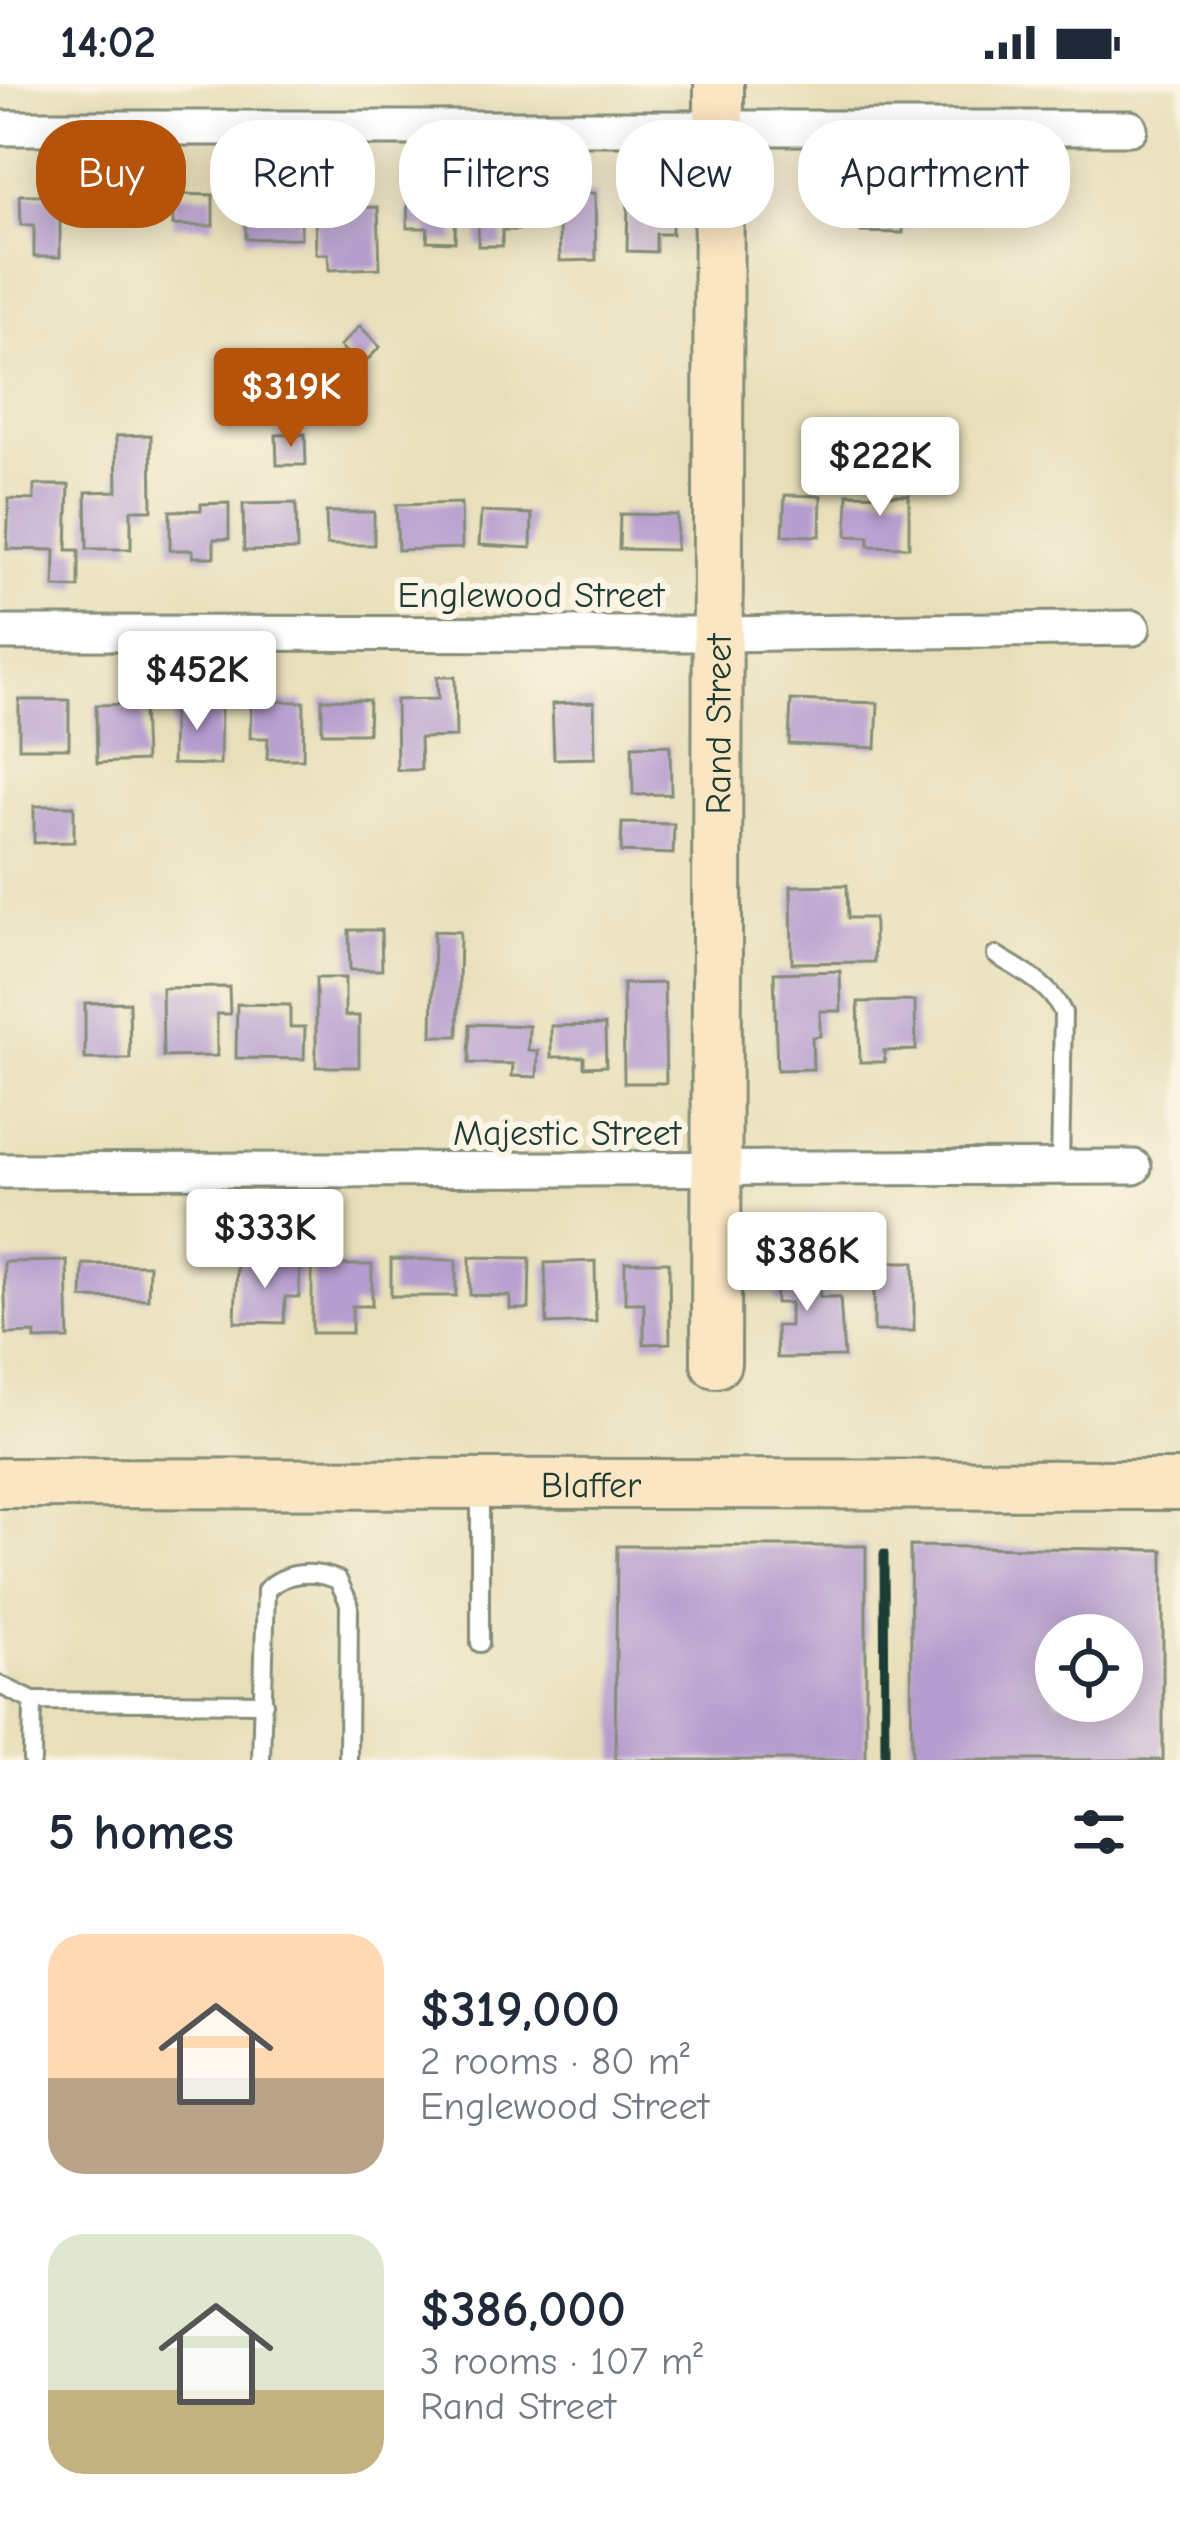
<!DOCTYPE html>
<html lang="en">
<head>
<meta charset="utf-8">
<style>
	body { margin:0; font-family:"Comic Neue",sans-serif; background:#f2f2f3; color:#1f2937; height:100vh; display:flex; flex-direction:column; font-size:45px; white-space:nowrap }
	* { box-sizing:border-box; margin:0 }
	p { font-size:39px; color:#747a83 }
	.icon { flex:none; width:66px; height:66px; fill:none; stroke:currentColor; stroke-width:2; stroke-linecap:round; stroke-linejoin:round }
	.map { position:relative; height:1676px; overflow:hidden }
	.side { display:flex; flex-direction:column; background:#fff; flex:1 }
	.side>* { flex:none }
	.banner { position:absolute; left:36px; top:36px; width:1110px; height:108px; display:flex; gap:24px }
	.buttons { position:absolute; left:1035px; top:1530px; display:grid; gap:24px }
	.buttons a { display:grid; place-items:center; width:108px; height:108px; border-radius:50%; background:#fff; box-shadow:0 6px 30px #0003; font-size:60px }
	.price { position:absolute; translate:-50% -102px; padding:0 27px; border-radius:12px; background:#fff; color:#222; font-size:39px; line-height:78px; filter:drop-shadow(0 3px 6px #0008) }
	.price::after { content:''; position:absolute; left:50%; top:72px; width:36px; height:27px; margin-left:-18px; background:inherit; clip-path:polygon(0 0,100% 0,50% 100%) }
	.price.on { background:#b45309; color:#fff }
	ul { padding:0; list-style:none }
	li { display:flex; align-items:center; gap:36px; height:300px; padding:0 48px }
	li span { display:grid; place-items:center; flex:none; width:336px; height:240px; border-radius:36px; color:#555 }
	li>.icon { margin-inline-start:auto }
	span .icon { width:144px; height:144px; fill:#fffc; stroke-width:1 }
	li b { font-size:51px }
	h2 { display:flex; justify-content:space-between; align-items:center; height:144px; padding:0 48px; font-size:51px }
	.chip { padding:0 42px; border-radius:48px; background:#fff; box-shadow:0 6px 30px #0003; font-size:42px; line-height:108px }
	.chip.on { background:#b45309; color:#fff }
	.status { display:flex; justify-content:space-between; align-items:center; height:84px; padding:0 60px; background:#fff; direction:ltr }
	.status svg { height:33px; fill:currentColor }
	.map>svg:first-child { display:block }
</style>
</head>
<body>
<div class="status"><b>14:02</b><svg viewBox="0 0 49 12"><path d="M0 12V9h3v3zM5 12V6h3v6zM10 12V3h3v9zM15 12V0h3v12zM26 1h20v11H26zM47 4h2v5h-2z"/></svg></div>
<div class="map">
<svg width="1180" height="1676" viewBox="0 0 1180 1676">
	<rect width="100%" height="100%" fill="#fcf5e5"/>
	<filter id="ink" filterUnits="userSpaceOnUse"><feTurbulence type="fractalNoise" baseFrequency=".00833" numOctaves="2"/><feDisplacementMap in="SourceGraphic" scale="24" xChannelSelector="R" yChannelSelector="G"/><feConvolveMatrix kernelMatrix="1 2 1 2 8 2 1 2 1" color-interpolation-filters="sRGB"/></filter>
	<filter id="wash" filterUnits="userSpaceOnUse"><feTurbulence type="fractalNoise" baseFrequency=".004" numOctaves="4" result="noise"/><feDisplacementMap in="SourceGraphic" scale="48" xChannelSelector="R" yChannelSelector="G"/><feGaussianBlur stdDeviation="2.7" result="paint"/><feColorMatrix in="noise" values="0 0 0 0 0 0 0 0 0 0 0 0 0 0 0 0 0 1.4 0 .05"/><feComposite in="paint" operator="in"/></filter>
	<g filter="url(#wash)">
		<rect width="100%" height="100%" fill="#e8dfba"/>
		<g id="blocks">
			<g fill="#b59dcf" fill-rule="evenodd">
				<path d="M430,103L456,104L455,158L427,157L428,144H407L408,111H430Z"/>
				<path d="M479,108H519L518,146H502V162H478Z"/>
				<path d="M862,108H903V149L861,148Z"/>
				<path d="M595,109L596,176L560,177L558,110Z"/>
				<path d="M173,110L213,111V142L173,141Z"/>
				<path d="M20,111H60V173H34V141H21Z"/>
				<path d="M245,112H281V127L301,126V154L246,155Z"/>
				<path d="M628,112H672V150H656V168L627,167Z"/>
				<path d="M378,123L380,184L329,186L328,170H316L315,125Z"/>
				<path d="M360,242L380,263L360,283L340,262Z"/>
				<path d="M305,350L306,381H277L276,351Z"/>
				<path d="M151,351L152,426H131V465H87L86,408L117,407L116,352Z"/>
				<path d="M34,401H69L67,466H79V504L54,503L55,466L7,465L9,415L34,416Z"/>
				<path d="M848,410L909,411V463L869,462V453L847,452Z"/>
				<path d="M785,411L821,412L820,452L783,451Z"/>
				<path d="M229,419V455H214V473H193V466H170V427L201,426V420Z"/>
				<path d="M296,419L297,466L244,467L243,420Z"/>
				<path d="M461,419L462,464L398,466L396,421Z"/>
				<path d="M326,428H374V461H327Z"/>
				<path d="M481,428L532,430L531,464L479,461Z"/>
				<path d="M620,430L677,431L676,466L619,465Z"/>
				<path d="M437,593H455L456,653L420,654L421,686H397L396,616L438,615Z"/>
				<path d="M322,615L369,616L368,649H322Z"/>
				<rect x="19" y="616" width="50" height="48"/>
				<path d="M791,616L878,619L876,664L789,660Z"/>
				<path d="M251,617L304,618L303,675H267L268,654H250Z"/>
				<path d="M173,618H221L220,681L172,680Z"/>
				<path d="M594,618L595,674L554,675L552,620Z"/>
				<path d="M143,620L145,677L97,679L96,621Z"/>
				<path d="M670,661L671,710L633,711L632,662Z"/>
				<path d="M34,722H74V758L34,759Z"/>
				<path d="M622,739L674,740L673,770L621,768Z"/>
				<path d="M847,801L848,834H874V878L792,879L791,802Z"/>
				<path d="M349,846H381L382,886H350Z"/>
				<path d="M434,847L460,848L458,952H432Z"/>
				<path d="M840,887L841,927H820V952L812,953L813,985L777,986L774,889Z"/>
				<path d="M316,894H345V932H359V983H316Z"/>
				<path d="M664,899L666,999H624L623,900Z"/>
				<path d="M229,903L230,930H217V972L163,973L162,904Z"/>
				<path d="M915,917L916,966L884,967L885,978H860L858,918Z"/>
				<path d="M129,918L130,975H85V919Z"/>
				<path d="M237,920L290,921V943H305L304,975L236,974Z"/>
				<path d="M470,940L529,942L528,966L538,967L537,993L512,992L513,980L469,979Z"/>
				<path d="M605,941L606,982L584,983V973H551V942Z"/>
				<path d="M470,1173L530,1174L529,1225H510V1212L470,1211Z"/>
				<path d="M391,1175L456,1176V1212H391Z"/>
				<path d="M67,1177L69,1255L35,1256V1249L6,1250L4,1178Z"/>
				<path d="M595,1177L596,1238L547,1240L545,1179Z"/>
				<path d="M625,1178H669L670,1259L644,1260V1219H625Z"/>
				<path d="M775,1178H820V1213H840L844,1273L777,1274L776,1242H790V1219H776Z"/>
				<rect x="874" y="1178" width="40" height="69"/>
				<path d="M237,1179L300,1181L299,1213H285L284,1239L235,1238Z"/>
				<path d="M83,1180L149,1181L148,1215L82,1214Z"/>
				<path d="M312,1181H372V1222H352V1249H312Z"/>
				<path d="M617,1462H866V1676H615Z"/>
				<path d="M910,1462L1163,1466V1676H912ZM1056,1551H1122V1617H1056Z"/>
			</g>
		</g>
	</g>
	<g filter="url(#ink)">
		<use href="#blocks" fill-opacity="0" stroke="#848e77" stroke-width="3"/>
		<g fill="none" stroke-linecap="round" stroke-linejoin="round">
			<defs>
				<g id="lane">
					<path d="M996,871C1021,887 1050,900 1063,929L1060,1083"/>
					<path d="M480,1559V1407"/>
					<path d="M0,1601L33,1617"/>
					<path d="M32,1676L33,1617L264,1619"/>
					<path d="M261,1676L266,1506C286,1487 313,1486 338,1496L349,1519L348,1676"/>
				</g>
				<g id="street">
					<path d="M0,44H1130"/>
					<path d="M0,549L719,550L1133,544"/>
					<path d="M0,1087L1134,1083"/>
				</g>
				<g id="secondary">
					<path id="s1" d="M716,1279L719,0"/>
					<path id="s2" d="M0,1399L1180,1401"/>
				</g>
			</defs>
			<use href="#lane" stroke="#848e77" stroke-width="22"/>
			<use href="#street" stroke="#848e77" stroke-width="39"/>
			<use href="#secondary" stroke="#848e77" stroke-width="54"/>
			<use href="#lane" stroke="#fff" stroke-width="16"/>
			<use href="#street" stroke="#fff" stroke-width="33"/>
			<use href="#secondary" stroke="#fbe6c3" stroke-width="48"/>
			<path stroke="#1f3d34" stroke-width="9" d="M884,1470L885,1676"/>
		</g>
	</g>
	<g text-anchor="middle" stroke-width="12" stroke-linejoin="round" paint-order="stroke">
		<g font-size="36" fill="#1f3d34" stroke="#fcf5e5">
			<text x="531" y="523">Englewood Street</text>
			<text dy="13" stroke="none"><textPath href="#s1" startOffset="639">Rand Street</textPath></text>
			<text x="567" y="1061">Majestic Street</text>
			<text dy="13" stroke="none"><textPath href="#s2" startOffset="591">Blaffer</textPath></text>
		</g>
	</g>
</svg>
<div class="buttons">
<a><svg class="icon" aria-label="locate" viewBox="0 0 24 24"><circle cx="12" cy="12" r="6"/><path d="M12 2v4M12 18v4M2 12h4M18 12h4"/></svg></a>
</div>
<b class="price on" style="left:291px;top:366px">$319K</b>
<b class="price" style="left:880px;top:435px">$222K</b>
<b class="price" style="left:197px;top:649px">$452K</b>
<b class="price" style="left:265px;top:1207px">$333K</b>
<b class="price" style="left:807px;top:1230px">$386K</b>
<div class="banner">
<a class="chip on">Buy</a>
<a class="chip">Rent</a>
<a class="chip">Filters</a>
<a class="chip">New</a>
<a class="chip">Apartment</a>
</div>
</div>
<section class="side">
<h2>5 homes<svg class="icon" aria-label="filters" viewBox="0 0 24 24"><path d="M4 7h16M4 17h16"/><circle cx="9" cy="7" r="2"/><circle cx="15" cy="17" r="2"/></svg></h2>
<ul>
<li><span style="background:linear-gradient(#ffd9b3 60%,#b9a48a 0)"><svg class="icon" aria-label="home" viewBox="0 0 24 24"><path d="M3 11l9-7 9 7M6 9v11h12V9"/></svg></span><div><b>$319,000</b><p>2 rooms · 80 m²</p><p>Englewood Street</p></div></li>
<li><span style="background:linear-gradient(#dfe7d0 65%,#c2b280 0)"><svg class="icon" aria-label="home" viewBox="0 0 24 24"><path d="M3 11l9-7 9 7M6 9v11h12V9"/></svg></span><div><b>$386,000</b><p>3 rooms · 107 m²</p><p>Rand Street</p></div></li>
</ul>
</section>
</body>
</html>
